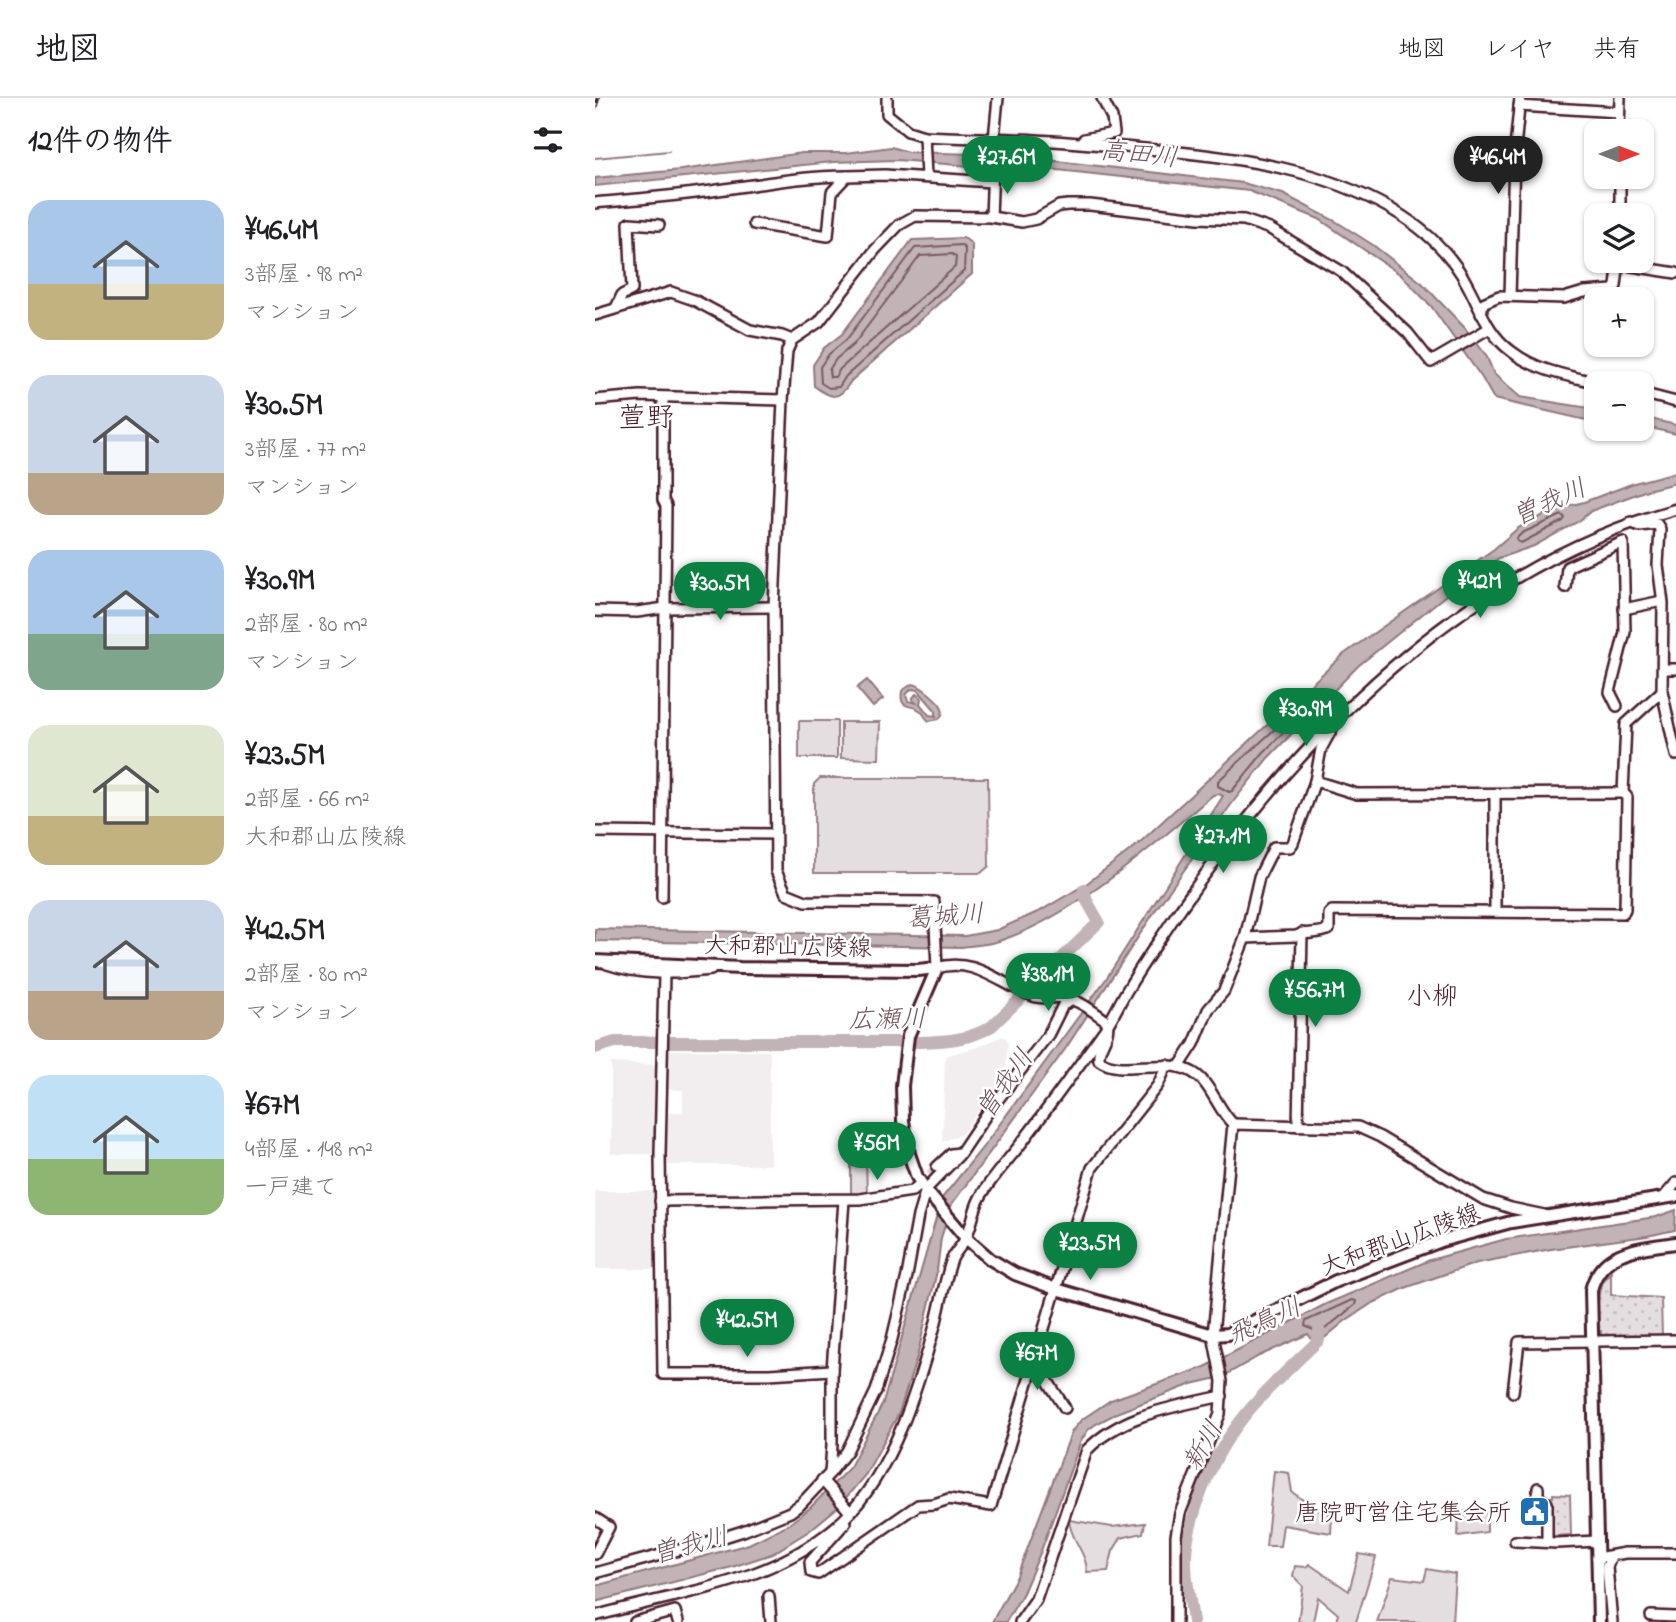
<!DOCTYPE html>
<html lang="ja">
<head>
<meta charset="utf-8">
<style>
	body { margin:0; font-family:"Indie Flower","Klee One",sans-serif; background:#f2f2f2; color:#202124; height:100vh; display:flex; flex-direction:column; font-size:26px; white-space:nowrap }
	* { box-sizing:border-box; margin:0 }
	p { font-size:23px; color:#757577 }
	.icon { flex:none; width:38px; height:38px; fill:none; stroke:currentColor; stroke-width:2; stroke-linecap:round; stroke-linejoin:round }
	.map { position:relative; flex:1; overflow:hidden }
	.panel { display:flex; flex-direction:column; background:#fff; width:595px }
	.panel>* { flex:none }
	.needle { width:46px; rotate:90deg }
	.fabs { position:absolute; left:989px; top:21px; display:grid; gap:14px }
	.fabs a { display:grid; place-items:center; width:70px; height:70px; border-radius:14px; background:#fff; box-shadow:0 2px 5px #0004; font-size:35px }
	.price { position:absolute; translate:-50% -60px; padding:0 16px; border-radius:24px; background:#0b8043; color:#fff; font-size:23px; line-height:46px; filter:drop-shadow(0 2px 4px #0008) }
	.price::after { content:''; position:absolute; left:50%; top:42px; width:21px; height:16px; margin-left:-10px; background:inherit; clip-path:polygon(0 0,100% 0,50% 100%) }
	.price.selected { background:#222; color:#fff }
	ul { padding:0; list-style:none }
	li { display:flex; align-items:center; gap:21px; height:175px; padding:0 28px }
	li span { display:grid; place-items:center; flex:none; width:196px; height:140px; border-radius:21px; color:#555 }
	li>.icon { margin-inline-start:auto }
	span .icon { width:84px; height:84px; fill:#fffc; stroke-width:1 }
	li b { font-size:30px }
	h2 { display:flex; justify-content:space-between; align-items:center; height:84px; padding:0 28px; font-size:30px }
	header { display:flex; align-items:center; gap:42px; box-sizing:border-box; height:98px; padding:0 35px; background:#fff; border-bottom:2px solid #e0e0e0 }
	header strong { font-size:33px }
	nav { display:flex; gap:38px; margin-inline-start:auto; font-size:24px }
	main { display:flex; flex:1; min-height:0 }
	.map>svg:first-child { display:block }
</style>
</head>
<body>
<header>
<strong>地図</strong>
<nav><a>地図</a><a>レイヤ</a><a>共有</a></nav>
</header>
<main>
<section class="panel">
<h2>12件の物件<svg class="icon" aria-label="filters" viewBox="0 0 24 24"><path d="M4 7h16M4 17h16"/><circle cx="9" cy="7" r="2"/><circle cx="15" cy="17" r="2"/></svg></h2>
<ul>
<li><span style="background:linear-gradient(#a9c7e8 60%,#c2b280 0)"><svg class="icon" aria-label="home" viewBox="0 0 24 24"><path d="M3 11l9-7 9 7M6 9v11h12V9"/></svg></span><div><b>¥46.4M</b><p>3部屋 · 98 m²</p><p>マンション</p></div></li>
<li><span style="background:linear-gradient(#c9d6e8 70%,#b9a48a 0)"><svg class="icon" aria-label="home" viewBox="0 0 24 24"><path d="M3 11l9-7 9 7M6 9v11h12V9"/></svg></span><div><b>¥30.5M</b><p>3部屋 · 77 m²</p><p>マンション</p></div></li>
<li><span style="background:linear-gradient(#a9c7e8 60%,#7fa58c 0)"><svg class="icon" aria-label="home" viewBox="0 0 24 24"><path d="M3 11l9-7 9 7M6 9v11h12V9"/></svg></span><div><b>¥30.9M</b><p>2部屋 · 80 m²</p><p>マンション</p></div></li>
<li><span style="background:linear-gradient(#dfe7d0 65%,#c2b280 0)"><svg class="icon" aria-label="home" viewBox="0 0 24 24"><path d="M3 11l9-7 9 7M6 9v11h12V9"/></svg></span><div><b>¥23.5M</b><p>2部屋 · 66 m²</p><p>大和郡山広陵線</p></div></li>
<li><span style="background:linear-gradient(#c9d6e8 65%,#b9a48a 0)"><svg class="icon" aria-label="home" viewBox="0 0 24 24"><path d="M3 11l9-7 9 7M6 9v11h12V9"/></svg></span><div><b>¥42.5M</b><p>2部屋 · 80 m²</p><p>マンション</p></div></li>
<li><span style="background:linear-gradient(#bfe0f5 60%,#8fb573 0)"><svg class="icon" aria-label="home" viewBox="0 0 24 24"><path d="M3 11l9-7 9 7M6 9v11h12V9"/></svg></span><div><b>¥67M</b><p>4部屋 · 148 m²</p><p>一戸建て</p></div></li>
</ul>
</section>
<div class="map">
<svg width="1081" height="1524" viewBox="0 0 1081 1524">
	<defs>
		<pattern id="park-dots" width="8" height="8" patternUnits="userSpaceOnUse" patternTransform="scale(1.75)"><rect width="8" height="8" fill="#e5dee0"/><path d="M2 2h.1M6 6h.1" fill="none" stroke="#c6bec0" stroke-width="1.8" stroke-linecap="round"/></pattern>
	</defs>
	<rect width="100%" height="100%" fill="#fff"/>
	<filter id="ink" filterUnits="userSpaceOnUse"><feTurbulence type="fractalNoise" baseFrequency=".0143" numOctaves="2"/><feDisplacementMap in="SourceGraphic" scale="14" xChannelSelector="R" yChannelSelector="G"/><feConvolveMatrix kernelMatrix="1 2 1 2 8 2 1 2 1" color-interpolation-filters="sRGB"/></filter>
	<g filter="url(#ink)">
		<g fill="#f2eeef">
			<path d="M408,938L412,941L413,946L410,977L367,1036L347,1044L350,958L383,949Z"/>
			<path d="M70,952L175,953V1067H68V1015L88,1014V992L68,991Z"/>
			<path d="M16,965L63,967L62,1056H16Z"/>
			<path d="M0,1093H60L61,1171H0Z"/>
		</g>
		<g fill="#e5dee0" stroke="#987e86" stroke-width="2">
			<rect x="204" y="623" width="38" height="37"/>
			<path d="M246,624H285L284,661L246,660Z"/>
			<path d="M225,680H393L394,768L386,775H219V686Z"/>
			<path d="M271,1062L272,1096L256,1098V1063Z"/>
			<path d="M679,1373L694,1375L697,1394L718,1409L737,1417L736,1435L688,1427L685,1448H671Z"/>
			<path d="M892,1412V1434L863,1438L864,1414Z"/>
			<path d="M474,1422L517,1429L550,1425L548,1435L526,1440L518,1453L513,1473L492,1474C492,1455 475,1441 474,1422Z"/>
			<path d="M764,1456L781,1459L761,1524H741L743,1516L723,1499L718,1524H703L708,1488L698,1478L700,1468L711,1469L714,1466L754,1493Z"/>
			<path d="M832,1471L860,1476L857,1524H782L797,1479L829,1483Z"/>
		</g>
		<g fill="url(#park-dots)" stroke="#987e86" stroke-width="2">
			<path d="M1016,1174V1197L1066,1200L1067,1238L1006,1237V1233H1004C1003,1213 999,1188 1016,1174Z"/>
			<path d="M958,1396L975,1397L976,1437L956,1438L955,1399H958Z"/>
		</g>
		<g fill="#c1b3b6" stroke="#91787e" stroke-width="2" fill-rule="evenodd">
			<path d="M296,49L313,54L412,57L413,52L436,60L648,85L688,96L742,124L778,147L827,185L869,229L891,257L899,276L925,299L1001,311V322H991L899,301L887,280L836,208L806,177L724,121L654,93L444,70L434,73L302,62L238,64L0,88V80L86,72L207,55H251Z"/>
			<path d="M369,140L377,146V176L256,283C244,303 236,301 219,288L218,267L229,250L247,236L317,142Z"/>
			<path d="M1047,319L1081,327V336L1047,328Z"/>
			<path d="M1081,374V385L1052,392L996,413L984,423L939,448L904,460L861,489L763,568L673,660L638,704L562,810L471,950L357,1106L346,1140L342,1173L322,1259L304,1315L271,1376L243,1409L214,1433L177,1456L137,1469L0,1504V1488L154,1446L194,1426L215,1410L255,1369L288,1305L347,1100L388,1049L511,881L628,698L624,696L618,697C558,747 479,819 404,843C392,847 378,847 366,849L0,843V831L370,838L402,832L445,813L491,786L542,747L749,556L899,451L923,430L961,411L989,404L1039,385Z"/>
			<path d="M272,582L288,601L278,609L262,590Z"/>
			<path d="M317,586C325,586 345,604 347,610C349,615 347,617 344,621L334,623C330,620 329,616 326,613C316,605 304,613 307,593ZM316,591L323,592L341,613V618L334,617L325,606L326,600L321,596L317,601L321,605L313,603L311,597Z"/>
			<path d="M1081,1112L1080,1132L1052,1138L956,1151L882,1165L859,1173L810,1190L776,1206L750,1223L721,1247L713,1236L664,1258L627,1279L597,1286L524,1314L501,1326L493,1332L486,1343L446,1453L428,1495L411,1524H397L422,1478L477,1333L486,1322L516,1302L610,1269L731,1206L835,1162L911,1141L1061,1119Z"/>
		</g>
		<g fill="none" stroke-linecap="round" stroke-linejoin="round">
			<g stroke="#7a5a63" stroke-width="2">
				<path d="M366,147L370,151L369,173L251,278L244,289L234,290L226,285L225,269L234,256L252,241L320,150Z"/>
				<path d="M357,156L361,159L360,169L245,271L240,279H235L234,272L241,261L259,246L325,158Z"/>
				<path d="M967,417L970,420L968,423L926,445L922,443V440L927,435Z"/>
				<path d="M717,597L720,599L719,603L668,655L637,693L634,694L623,688V683Z"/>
				<path d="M757,1202L761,1203L760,1207L725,1235L710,1228L711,1223Z"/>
			</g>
			<path stroke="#91787e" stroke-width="2" d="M0,60L74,53"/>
			<g stroke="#c1b3b6" stroke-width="12">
				<path d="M0,950L20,944H325C351,943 375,942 397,928L504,824L492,803L489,791"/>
				<path d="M598,1524C596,1505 591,1485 591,1465C590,1448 595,1429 600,1413C624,1332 666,1298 724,1242V1231"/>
			</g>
			<path stroke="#dbd2d5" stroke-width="9" stroke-dasharray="9 4.5" stroke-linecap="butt" d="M325,1086L338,1073"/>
			<defs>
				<g id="minor">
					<path d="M292,0V16L313,33L329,38C366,40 403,40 440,42C484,44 528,49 572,53C648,60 728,72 796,111C828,130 856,154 873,188C886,212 893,236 916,253C941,273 974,278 1004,285"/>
					<path d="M924,8L1024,14"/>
					<path d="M1024,33L1025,0"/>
					<path d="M329,38L331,78"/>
					<path d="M489,41L519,35L517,20L507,0"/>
					<path d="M0,105C41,101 83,98 123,92C167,86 208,78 252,78"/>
					<path d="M1025,117V79"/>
					<path d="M396,119L399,41L403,0"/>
					<path d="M159,126L233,138L237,94L252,78L290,77L397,84"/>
					<path d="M1024,166L1081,175"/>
					<path d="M915,198L919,60L925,0"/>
					<path d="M21,210L27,197L37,192L34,125L64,127"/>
					<path d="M886,216L888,205L904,198L969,200L989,194L1018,192L1021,188L1024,163"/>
					<path d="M0,217L76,194L99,202L155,232L187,238L197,242"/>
					<path d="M1046,295L1081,304"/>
					<path d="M0,302L45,298L188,302"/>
					<path d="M1036,424L1044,428L1062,426L1065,431L1063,467L1068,505L1067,593L1081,657"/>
					<path d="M970,489L972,469L1028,444L1030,534L1015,594L1022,608"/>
					<path d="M1029,511L1067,503"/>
					<path d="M0,513L42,514L70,510L179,509"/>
					<path d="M1068,571H1081"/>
					<path d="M720,683L762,696L1028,695"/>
					<path d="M900,696V814"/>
					<path d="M0,734L180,736"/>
					<path d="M67,799L71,408L68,402V300"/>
					<path d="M650,840L701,838C711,833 725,837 734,831V816L737,813L1028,815L1030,811L1032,699L1028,695L1031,626L1067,593"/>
					<path d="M12,866C47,878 80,876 116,872"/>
					<path d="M69,876L65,1056L68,1276H174L237,1272"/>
					<path d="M584,969L599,946L613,912L629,893L650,840L664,779L679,749H695L698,745L720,683L726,651L738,629"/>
					<path d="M638,1026C624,1013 617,989 603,978C575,955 527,980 504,962C502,947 516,940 512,923C500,915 485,902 470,900C459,898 448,902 438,898C406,887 379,858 342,870L339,804L211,803L191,795L181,773L179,509L188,302L192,253L197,242L224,224L280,152L304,127L320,118L396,119L427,124L441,121L464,108L473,107H495L603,120L649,122L675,131L746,173L813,235L836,264L893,231"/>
					<path d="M703,1028L707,835"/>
					<path d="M342,1069L356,1056L365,1055"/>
					<path d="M1068,1100L1081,1085"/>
					<path d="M65,1103L265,1101L317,1093L325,1086"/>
					<path d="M440,1263L470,1310"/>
					<path d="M918,1294L924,1244L1081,1242"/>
					<path d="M235,1375L237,1347V1272L249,1102"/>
					<path d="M227,1382L255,1414"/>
					<path d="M943,1390V1399L952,1405V1444"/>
					<path d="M0,1420L14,1429L0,1456"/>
					<path d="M250,1425L215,1464L216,1474L223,1476L323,1407L339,1406L354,1401L396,1408L497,1070L563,987L572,967"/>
					<path d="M920,1443L962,1445L1002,1443"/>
					<path d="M1016,1459L1012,1469L1017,1524"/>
					<path d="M1002,1460L1030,1455H1081"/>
					<path d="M0,1475L113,1444L148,1433L195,1414L206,1406L235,1375L252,1353L281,1293L297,1241L312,1178L323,1118L331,1091L364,1057L391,1017L453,937L468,907L478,902"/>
					<path d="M174,1498L176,1524"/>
					<path d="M0,1518C87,1493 180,1486 248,1422C298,1374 323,1289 341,1224C346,1204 350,1181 357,1161C360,1154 367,1148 370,1141C377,1129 378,1114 384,1102C394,1081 414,1062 428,1043C456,1006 483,969 510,931C519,918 525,903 534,889C548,865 564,843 579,820C702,641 866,471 1081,411"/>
					<path d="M1056,1518L1081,1519"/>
					<path d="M40,1524L80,1513L83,1524"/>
					<path d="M425,1524L441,1501L492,1352C528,1315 580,1309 627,1298"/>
					<path d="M581,1524V1438L585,1415L625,1316L627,1283L618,1237L638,1026L763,1029L785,1039L888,1101L916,1110L949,1117"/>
				</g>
				<g id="major">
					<path d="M0,863L145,870L323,872L342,870"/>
					<path d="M342,870L313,938L307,988L308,1023L314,1056L322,1079L333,1095L371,1140L395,1161L420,1176L461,1191L618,1237L633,1236L741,1183L846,1143L916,1124L1081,1098"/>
					<path d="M1004,1524L996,1192C1006,1151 1046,1150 1081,1145"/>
				</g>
			</defs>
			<use href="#minor" stroke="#4a1f2b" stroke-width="14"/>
			<use href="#major" stroke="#4a1f2b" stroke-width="16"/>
			<use href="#minor" stroke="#fff" stroke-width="9"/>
			<use href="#major" stroke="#fff" stroke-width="10"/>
			<defs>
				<path id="rail" d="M0,10L3,0"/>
			</defs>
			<use href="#rail" stroke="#4a1f2b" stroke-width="4.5"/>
			<use href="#rail" stroke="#fff" stroke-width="2" stroke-dasharray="5" stroke-linecap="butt"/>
		</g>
	</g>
	<defs>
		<symbol id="civic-square" viewBox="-11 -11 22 22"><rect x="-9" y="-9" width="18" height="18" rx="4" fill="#1f6fb2" stroke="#fff"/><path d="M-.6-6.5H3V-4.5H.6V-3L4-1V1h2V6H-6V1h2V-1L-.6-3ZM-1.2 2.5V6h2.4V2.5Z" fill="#fff"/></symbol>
	</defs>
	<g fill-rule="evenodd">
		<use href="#civic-square" x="922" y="1396" width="35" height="35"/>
	</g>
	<g text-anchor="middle" stroke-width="5" stroke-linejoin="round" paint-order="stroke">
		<g font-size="24" fill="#4a1f2b" stroke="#fff">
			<text transform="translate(193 848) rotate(1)" y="8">大和郡山広陵線</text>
			<text transform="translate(805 1141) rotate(-20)" y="8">大和郡山広陵線</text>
		</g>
		<g font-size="24" fill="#4a1f2b" stroke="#fff" text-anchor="end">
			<text x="916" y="1422">唐院町営住宅集会所</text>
		</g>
		<g font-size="26" font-style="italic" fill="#74535c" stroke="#fff">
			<text transform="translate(544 55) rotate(6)" y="9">高田川</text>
			<text transform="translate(954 403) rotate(-24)" y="9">曽我川</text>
			<text transform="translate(350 817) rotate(-4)" y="9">葛城川</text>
			<text transform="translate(292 920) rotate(-1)" y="9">広瀬川</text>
			<text transform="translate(409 985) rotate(-55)" y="9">曽我川</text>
			<text transform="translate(669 1222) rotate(-24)" y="9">飛鳥川</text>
			<text transform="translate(607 1347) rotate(-60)" y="9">新川</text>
			<text transform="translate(95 1446) rotate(-15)" y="9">曽我川</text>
		</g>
		<g font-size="26" fill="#4a1f2b" stroke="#fff">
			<text x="837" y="906">小柳</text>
		</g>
		<g font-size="28" fill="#4a1f2b" stroke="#fff">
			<text x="51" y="328">萱野</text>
		</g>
	</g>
</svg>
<div class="fabs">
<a><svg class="needle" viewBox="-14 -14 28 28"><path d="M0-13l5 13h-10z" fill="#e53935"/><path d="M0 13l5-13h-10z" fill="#757577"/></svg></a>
<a><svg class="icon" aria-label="layers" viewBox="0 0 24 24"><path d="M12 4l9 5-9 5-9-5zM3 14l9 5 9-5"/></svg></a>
<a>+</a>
<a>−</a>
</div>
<b class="price" style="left:412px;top:98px">¥27.6M</b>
<b class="price selected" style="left:903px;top:98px">¥46.4M</b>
<b class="price" style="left:885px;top:522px">¥42M</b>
<b class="price" style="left:125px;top:524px">¥30.5M</b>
<b class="price" style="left:711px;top:650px">¥30.9M</b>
<b class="price" style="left:628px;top:777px">¥27.1M</b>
<b class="price" style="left:453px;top:915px">¥38.1M</b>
<b class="price" style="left:720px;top:931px">¥56.7M</b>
<b class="price" style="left:282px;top:1084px">¥56M</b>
<b class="price" style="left:495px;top:1184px">¥23.5M</b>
<b class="price" style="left:152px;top:1261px">¥42.5M</b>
<b class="price" style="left:442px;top:1294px">¥67M</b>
</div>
</main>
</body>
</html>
